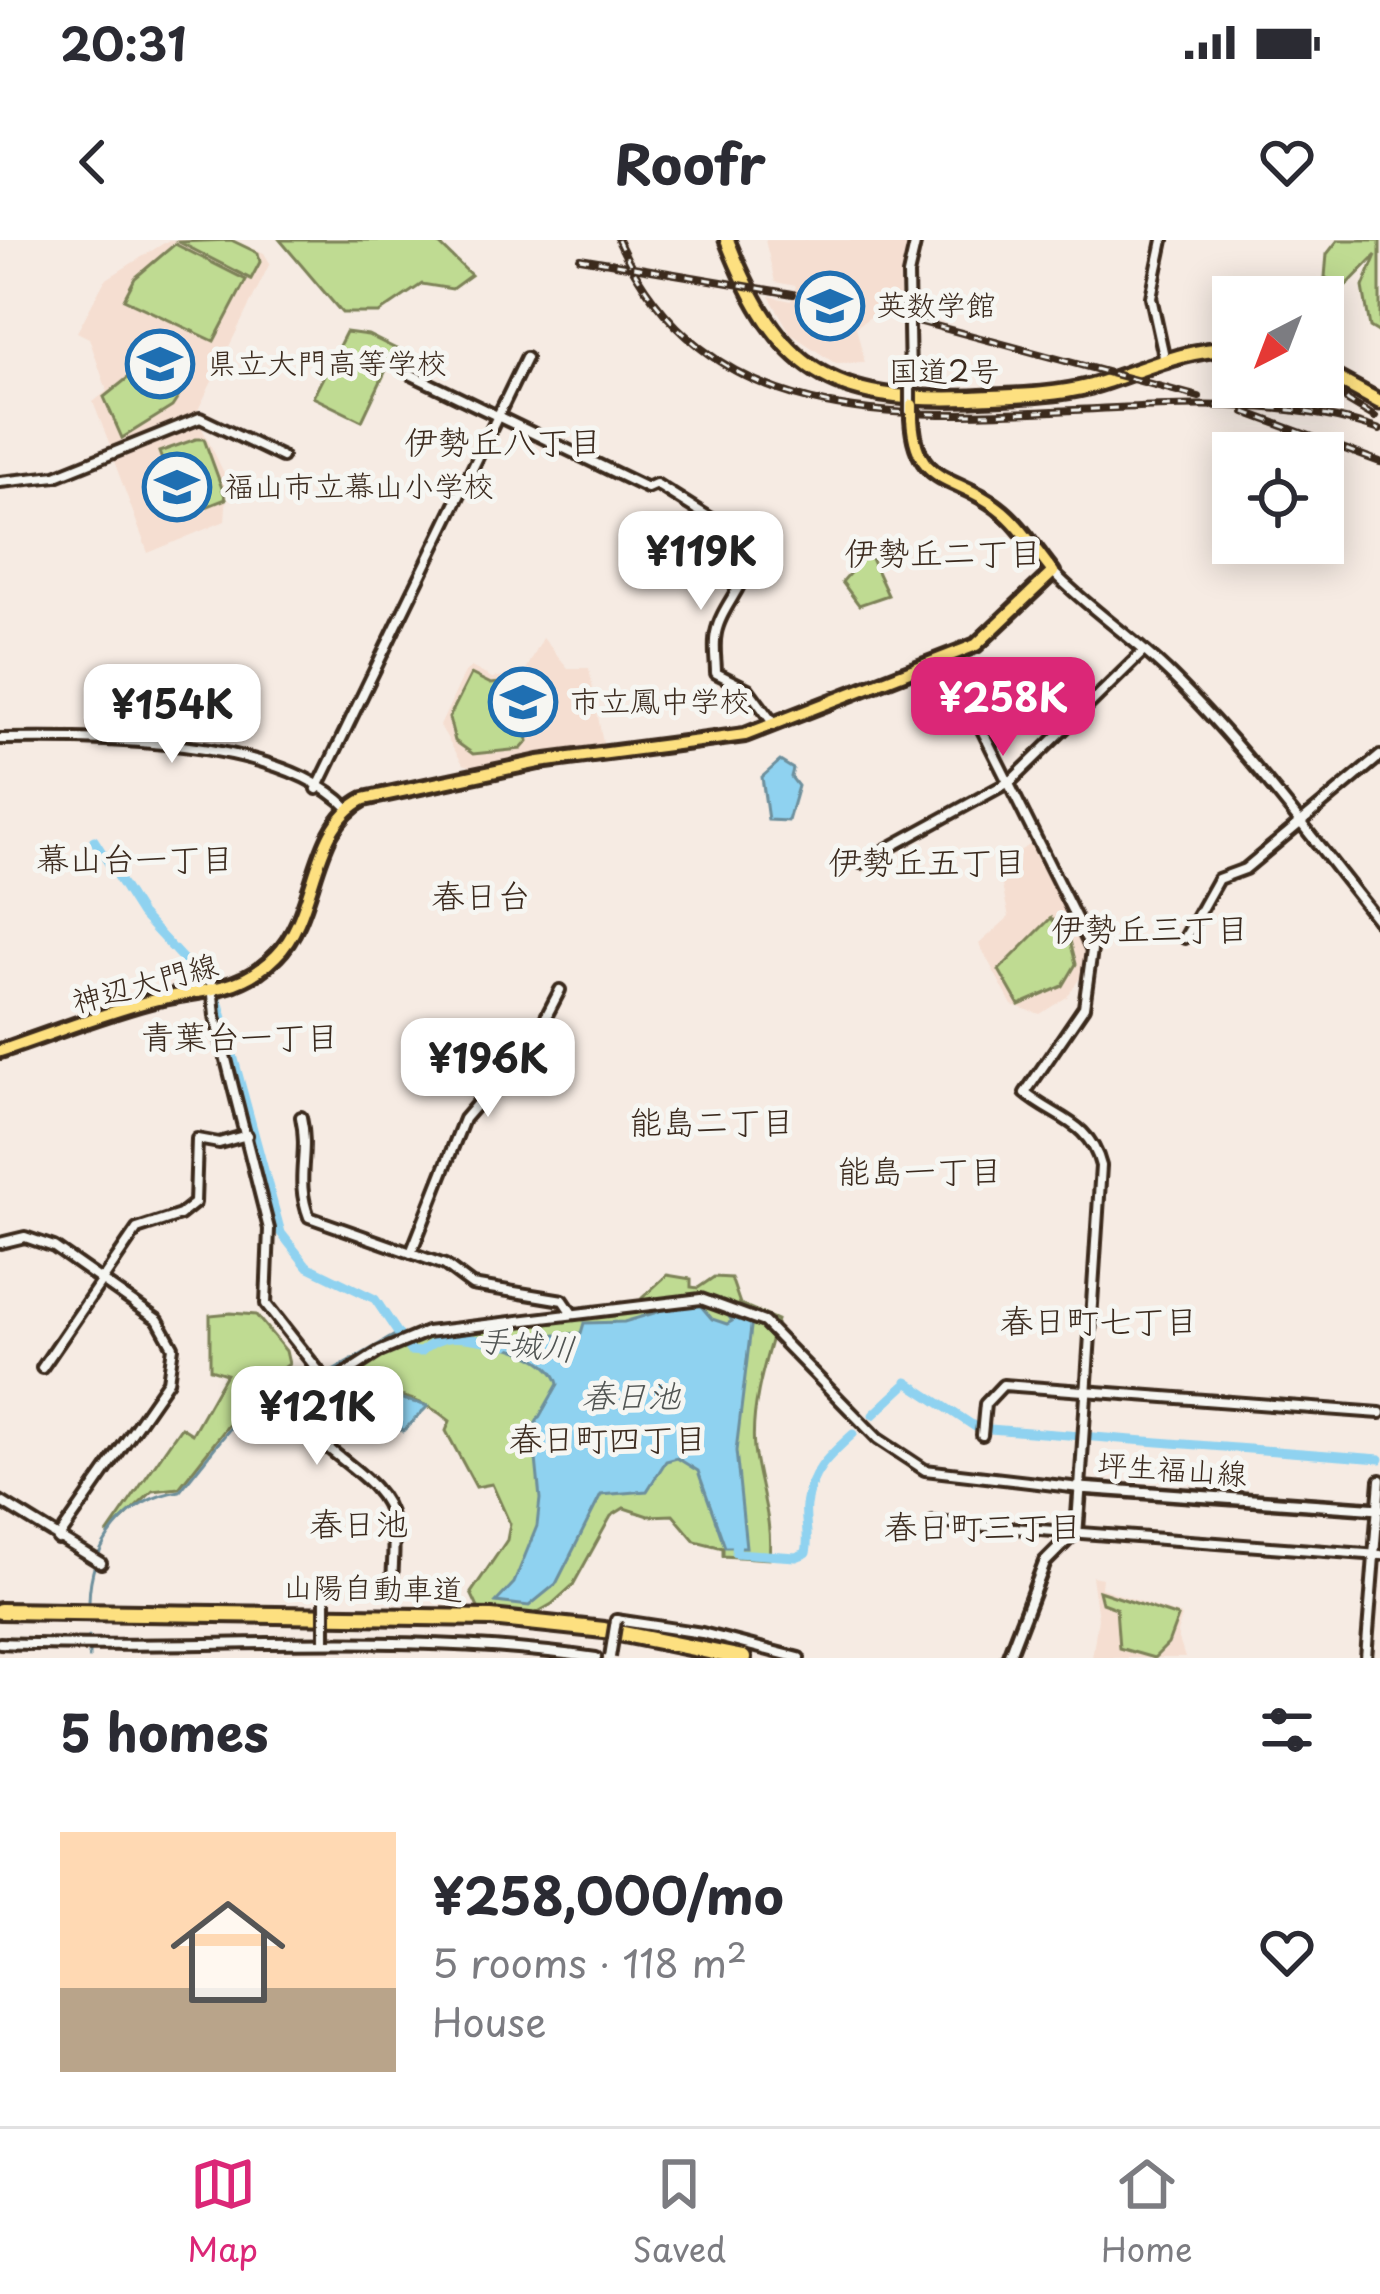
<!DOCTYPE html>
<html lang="en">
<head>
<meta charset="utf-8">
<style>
	body { margin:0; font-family:"Playpen Sans","Klee One",sans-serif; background:#f7f7f7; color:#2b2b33; height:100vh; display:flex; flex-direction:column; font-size:45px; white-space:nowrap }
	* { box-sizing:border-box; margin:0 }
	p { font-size:39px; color:#7c7c81 }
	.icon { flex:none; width:66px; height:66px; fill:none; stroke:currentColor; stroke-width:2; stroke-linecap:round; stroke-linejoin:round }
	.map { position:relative; height:1418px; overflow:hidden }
	.details { display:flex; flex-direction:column; background:#fff; flex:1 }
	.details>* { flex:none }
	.needle { width:78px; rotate:222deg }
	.fabs { position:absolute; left:1212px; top:36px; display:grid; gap:24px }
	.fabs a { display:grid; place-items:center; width:132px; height:132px; border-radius:0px; background:#fff; box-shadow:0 6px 30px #0003; font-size:60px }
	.price { position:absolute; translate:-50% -102px; padding:0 27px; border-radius:24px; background:#fff; color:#222; font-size:39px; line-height:78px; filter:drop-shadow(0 3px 6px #0008) }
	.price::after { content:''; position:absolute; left:50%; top:72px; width:36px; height:27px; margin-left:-18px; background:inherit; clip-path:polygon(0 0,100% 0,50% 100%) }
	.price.selected { background:#db2777; color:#fff }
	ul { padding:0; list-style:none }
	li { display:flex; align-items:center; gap:36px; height:300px; padding:0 60px }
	li span { display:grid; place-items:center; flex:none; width:336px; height:240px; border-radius:0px; color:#555 }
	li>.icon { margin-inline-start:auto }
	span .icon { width:144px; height:144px; fill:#fffc; stroke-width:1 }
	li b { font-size:51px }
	h2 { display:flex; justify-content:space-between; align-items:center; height:144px; padding:0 60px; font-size:51px }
	.status { display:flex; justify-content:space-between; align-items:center; height:84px; padding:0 60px; background:#fff; direction:ltr }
	.status svg { height:33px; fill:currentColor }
	header { display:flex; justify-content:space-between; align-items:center; height:156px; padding:0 60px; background:#fff; font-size:54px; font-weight:700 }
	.tab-bar { display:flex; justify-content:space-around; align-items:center; height:168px; border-top:3px solid #e1e1e2; background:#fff; font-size:33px; color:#7c7c81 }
	.tab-bar a { display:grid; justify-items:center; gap:6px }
	.tab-bar .selected { color:#db2777 }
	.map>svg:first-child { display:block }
</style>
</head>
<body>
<div class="status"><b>20:31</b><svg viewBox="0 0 49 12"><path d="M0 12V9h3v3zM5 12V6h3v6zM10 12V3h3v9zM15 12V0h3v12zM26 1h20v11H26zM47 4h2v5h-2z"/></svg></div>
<header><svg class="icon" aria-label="back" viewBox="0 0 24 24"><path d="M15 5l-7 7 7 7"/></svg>Roofr<svg class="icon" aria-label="heart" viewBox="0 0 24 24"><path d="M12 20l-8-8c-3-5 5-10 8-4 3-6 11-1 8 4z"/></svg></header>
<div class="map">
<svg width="1380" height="1418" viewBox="0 0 1380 1418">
	<rect width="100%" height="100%" fill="#f6ebe3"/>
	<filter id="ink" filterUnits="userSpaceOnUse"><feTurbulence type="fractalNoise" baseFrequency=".00833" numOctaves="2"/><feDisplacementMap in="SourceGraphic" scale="24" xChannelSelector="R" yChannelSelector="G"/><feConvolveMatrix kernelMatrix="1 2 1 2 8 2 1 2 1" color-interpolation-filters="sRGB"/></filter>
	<g filter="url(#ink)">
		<g fill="#f5ded1">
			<path d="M169,0H234L264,13L270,23L197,172L112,210L93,162L107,151L89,98L77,92L105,40Z"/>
			<path d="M765,0H910L900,56L856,87L865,123L836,124L791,94L769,56L791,61L796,46L775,42Z"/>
			<path d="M200,184L224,233L235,241L227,252L225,281L148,313L114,221Z"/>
			<path d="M543,398L568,428H589L604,509L472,527L463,524L440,486L465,432L471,427L492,438L525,432Z"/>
			<path d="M1033,603L1088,708V726L1067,757L1040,774L1012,765L979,704L1009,677L997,624Z"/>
			<path d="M1092,1336L1102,1338L1101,1348L1182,1376L1177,1393L1185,1418H1092L1098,1378Z"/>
		</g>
		<g fill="#bfdb92" stroke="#7d8258" stroke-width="3">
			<path d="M231,0L258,13L260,22L251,39L179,2Z"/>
			<path d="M280,0H435L471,35L452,49L422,44L379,73H342Z"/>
			<path d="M1338,0H1380V93L1370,87L1363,47L1376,15L1342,50L1325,37L1327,14Z"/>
			<path d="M175,4L246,40L214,101L124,59L135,38Z"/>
			<path d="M346,92L368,95L396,109L362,181L313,157Z"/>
			<path d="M145,124L185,147L172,167L122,198L104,157Z"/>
			<path d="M196,199H204L226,259L183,276L159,212Z"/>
			<path d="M868,312L888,355L859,365L842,342Z"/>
			<path d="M471,434L491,444L519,441L528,501L521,509L473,514L455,501L449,478Z"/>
			<path d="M1051,678L1057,685L1065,681L1076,724L1063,746L1019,765L999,730Z"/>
			<path d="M667,1035L691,1039V1047L698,1048L714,1037L731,1038L740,1064L777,1080C766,1119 750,1167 754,1209C759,1248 773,1279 769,1319L723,1316V1308L695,1301L673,1275L648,1276L624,1268L611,1276L573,1345L552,1364L531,1376L480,1372L471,1353L507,1300L510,1284L492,1244L476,1247L446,1191L450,1181C423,1158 375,1144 337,1153C325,1156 313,1165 305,1165L385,1115L425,1098L644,1068L642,1058Z"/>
			<path d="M231,1073L256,1075L286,1111L289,1124L259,1146L179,1248L153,1251L107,1294L181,1187L192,1194L226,1134L210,1129V1075Z"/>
			<path d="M1099,1351L1178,1377L1168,1404L1154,1418L1119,1408L1116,1368L1102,1363Z"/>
		</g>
		<g fill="#8fd2f0" stroke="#6d8f9c" stroke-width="3">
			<path d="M780,521L793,529L791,537L798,546L788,581L768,580L762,537Z"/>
			<path d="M681,1063L700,1065L712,1079L727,1084L732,1081L725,1071L752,1079L736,1211L746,1307H725L698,1231L677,1218L666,1221L647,1251L601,1255L556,1344L529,1366L496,1362L514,1343L537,1286L540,1259L533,1188L558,1144C552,1121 518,1109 496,1105L498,1100L581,1093L584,1083L624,1082L658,1072V1066Z"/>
			<path d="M391,1156L428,1166L403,1191L371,1164Z"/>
		</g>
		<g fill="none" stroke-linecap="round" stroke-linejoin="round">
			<g stroke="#6d8f9c" stroke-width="3">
				<path d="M326,1135L400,1092"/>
				<path d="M89,1362C90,1306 125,1259 180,1251L259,1152L275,1142L317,1136"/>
				<path d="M89,1418V1396"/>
			</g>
			<g stroke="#8fd2f0" stroke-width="9">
				<path d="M94,600L141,674L206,744"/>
				<path d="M218,760L281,993L307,1026L375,1059L410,1111L421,1112C447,1087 475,1101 507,1105"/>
				<path d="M907,1142L977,1188L1380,1219"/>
				<path d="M873,1175L904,1146"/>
				<path d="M737,1299L736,1313L796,1317L806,1313C810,1296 804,1282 806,1265C811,1231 829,1216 853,1194"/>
			</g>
			<defs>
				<g id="tertiary">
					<path d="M1163,0L1151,57L1165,121"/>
					<path d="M412,135L647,248L656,244L745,300C759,336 722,361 716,393C713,406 716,420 716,433L748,449L773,483"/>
					<path d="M910,140L908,35L916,0"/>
					<path d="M0,242L56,236L200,178L282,217"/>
					<path d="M1053,332C1089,369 1134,398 1171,435C1249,512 1312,598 1380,683"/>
					<path d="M0,499C95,498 278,496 348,568"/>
					<path d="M317,549L526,118"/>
					<path d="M861,623L1011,541L1144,411"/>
					<path d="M1185,698L1218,639L1245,629L1380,516"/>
					<path d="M200,730L212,744L215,776L269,989L266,1064L328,1143"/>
					<path d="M301,877C310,916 294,938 309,977L445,1025L472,1045L563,1060L571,1072"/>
					<path d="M0,1003L25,997L54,1007L158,1080L173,1107L168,1141L58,1299"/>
					<path d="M411,1013L464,879L537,794L560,750"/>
					<path d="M42,1128L137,989L180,975L195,963L197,899L219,903L247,895"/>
					<path d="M982,1195L985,1164L1003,1145L1380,1173"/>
					<path d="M0,1261L101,1323"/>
					<path d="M933,1282L1380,1315"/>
					<path d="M392,1348C392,1327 396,1301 392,1281C383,1231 311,1213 295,1166L379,1112L427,1092L701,1059L764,1082L878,1199L925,1230L1080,1248L1101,926C1090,881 1054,878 1025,853L1084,767L1092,710L946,418"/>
					<path d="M616,1380L702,1393L799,1418"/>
					<path d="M0,1403C199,1411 398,1389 596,1418"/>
					<path d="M1366,1418L1380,1240"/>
				</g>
				<path id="secondary" d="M1008,1418L1045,1322L1077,1290L1080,1248L1380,1269"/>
				<path id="primary" d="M0,811C52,794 105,772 158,759C204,749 241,752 276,716C319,674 309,587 364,559L539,522L745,495L976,405L1053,332C1035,310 1020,284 997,267C954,234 916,247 912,179"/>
				<g id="trunk">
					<path d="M727,0C779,132 831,163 972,158C1011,156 1052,156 1091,146C1137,133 1184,108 1233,109"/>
					<path d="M1323,131L1380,162"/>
				</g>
				<path id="motorway" d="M0,1371L491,1378L604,1390L743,1418"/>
			</defs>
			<use href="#tertiary" stroke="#3b2a1e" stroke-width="16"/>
			<use href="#secondary" stroke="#3b2a1e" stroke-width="18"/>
			<use href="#primary" stroke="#3b2a1e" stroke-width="20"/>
			<use href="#trunk" stroke="#3b2a1e" stroke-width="21"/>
			<use href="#motorway" stroke="#3b2a1e" stroke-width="22"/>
			<use href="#tertiary" stroke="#f6f6f2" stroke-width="8"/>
			<use href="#secondary" stroke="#f6f6f2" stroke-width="9"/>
			<use href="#primary" stroke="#fde080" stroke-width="10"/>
			<use href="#trunk" stroke="#fde080" stroke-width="12"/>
			<use href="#motorway" stroke="#fde080" stroke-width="14"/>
			<defs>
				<g id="rail">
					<path d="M618,0C754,297 1138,104 1380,190"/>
					<path d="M580,18L793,54"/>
					<path d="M921,82L1199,157"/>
					<path d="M1323,132L1348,161L1375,177"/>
					<path d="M1245,172L1380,222"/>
				</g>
			</defs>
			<use href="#rail" stroke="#3b2a1e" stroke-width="8"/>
			<use href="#rail" stroke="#f6f6f2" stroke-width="3" stroke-dasharray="9" stroke-linecap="butt"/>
			<defs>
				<g id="tertiary-bridge">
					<path d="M910,140V171"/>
					<path d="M325,1360V1400"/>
					<path d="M610,1417L616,1380"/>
				</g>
				<path id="primary-bridge" d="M912,165V179"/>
			</defs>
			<use href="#tertiary-bridge" stroke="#3b2a1e" stroke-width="16" stroke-linecap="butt"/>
			<use href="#primary-bridge" stroke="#3b2a1e" stroke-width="20" stroke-linecap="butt"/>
			<use href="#tertiary-bridge" stroke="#f6f6f2" stroke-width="8"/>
			<use href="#primary-bridge" stroke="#fde080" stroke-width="10"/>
		</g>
	</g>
	<defs>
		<symbol id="school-ring" viewBox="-11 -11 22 22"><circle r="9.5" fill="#f6f6f2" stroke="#1f6fb2" stroke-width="1.5"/><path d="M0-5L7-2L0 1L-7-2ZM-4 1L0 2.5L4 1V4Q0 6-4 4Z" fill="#1f6fb2"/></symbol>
	</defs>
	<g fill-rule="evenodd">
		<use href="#school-ring" x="792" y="28" width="76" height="76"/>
		<use href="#school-ring" x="122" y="86" width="76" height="76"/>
		<use href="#school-ring" x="139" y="209" width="76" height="76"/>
		<use href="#school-ring" x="485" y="424" width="76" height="76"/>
	</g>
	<g text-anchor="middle" stroke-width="10" stroke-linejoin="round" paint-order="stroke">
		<g font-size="30" fill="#3b2a1e" stroke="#f6f6f2" text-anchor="start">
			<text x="876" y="76">英数学館</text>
			<text x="207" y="134">県立大門高等学校</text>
			<text x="224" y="257">福山市立幕山小学校</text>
			<text x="570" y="472">市立鳳中学校</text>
		</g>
		<g font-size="30" fill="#3b2a1e" stroke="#f6f6f2">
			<text x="944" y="142">国道2号</text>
			<text transform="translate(145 744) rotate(-15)" y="10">神辺大門線</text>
			<text transform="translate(1172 1230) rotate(4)" y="10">坪生福山線</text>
			<text transform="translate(373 1349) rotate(1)" y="10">山陽自動車道</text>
		</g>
		<g font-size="33" fill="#3b2a1e" stroke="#f6f6f2">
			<text x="503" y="214">伊勢丘八丁目</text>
			<text x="943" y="325">伊勢丘二丁目</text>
			<text x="135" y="631">幕山台一丁目</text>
			<text x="927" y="634">伊勢丘五丁目</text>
			<text x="481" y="668">春日台</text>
			<text x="1150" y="701">伊勢丘三丁目</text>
			<text x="240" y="809">青葉台一丁目</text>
			<text x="712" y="894">能島二丁目</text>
			<text x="920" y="943">能島一丁目</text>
			<text x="1099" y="1093">春日町七丁目</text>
			<text x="608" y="1211">春日町四丁目</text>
			<text x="359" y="1296">春日池</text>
			<text x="983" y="1299">春日町三丁目</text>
		</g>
		<g font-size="33" font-style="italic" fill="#505452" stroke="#f6f6f2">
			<text transform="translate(526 1104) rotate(6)" y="12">手城川</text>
			<text x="631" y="1168">春日池</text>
		</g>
	</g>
</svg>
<div class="fabs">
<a><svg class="needle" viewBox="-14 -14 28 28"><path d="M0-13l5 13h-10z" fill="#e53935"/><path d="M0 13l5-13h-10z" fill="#7c7c81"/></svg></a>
<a><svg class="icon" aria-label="locate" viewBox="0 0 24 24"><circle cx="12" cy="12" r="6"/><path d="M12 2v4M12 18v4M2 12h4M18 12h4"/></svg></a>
</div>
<b class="price" style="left:701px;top:373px">¥119K</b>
<b class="price selected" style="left:1003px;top:519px">¥258K</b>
<b class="price" style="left:172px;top:526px">¥154K</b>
<b class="price" style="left:488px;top:880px">¥196K</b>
<b class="price" style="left:317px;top:1228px">¥121K</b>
</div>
<section class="details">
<h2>5 homes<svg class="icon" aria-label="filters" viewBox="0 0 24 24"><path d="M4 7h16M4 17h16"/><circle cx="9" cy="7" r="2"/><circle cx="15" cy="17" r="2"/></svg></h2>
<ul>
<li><span style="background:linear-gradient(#ffd9b3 65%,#b9a48a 0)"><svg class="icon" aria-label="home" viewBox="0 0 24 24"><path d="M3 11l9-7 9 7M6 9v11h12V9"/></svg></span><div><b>¥258,000/mo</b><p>5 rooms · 118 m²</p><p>House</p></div><svg class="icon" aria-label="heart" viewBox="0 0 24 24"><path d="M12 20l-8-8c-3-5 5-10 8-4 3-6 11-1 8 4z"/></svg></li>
</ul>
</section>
<nav class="tab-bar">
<a class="selected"><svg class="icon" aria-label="map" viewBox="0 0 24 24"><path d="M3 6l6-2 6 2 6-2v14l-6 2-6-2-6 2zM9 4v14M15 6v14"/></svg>Map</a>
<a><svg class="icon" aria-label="saved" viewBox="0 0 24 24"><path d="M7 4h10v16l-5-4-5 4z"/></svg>Saved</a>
<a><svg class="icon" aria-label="home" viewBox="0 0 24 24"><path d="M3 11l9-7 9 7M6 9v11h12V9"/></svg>Home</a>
</nav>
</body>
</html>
